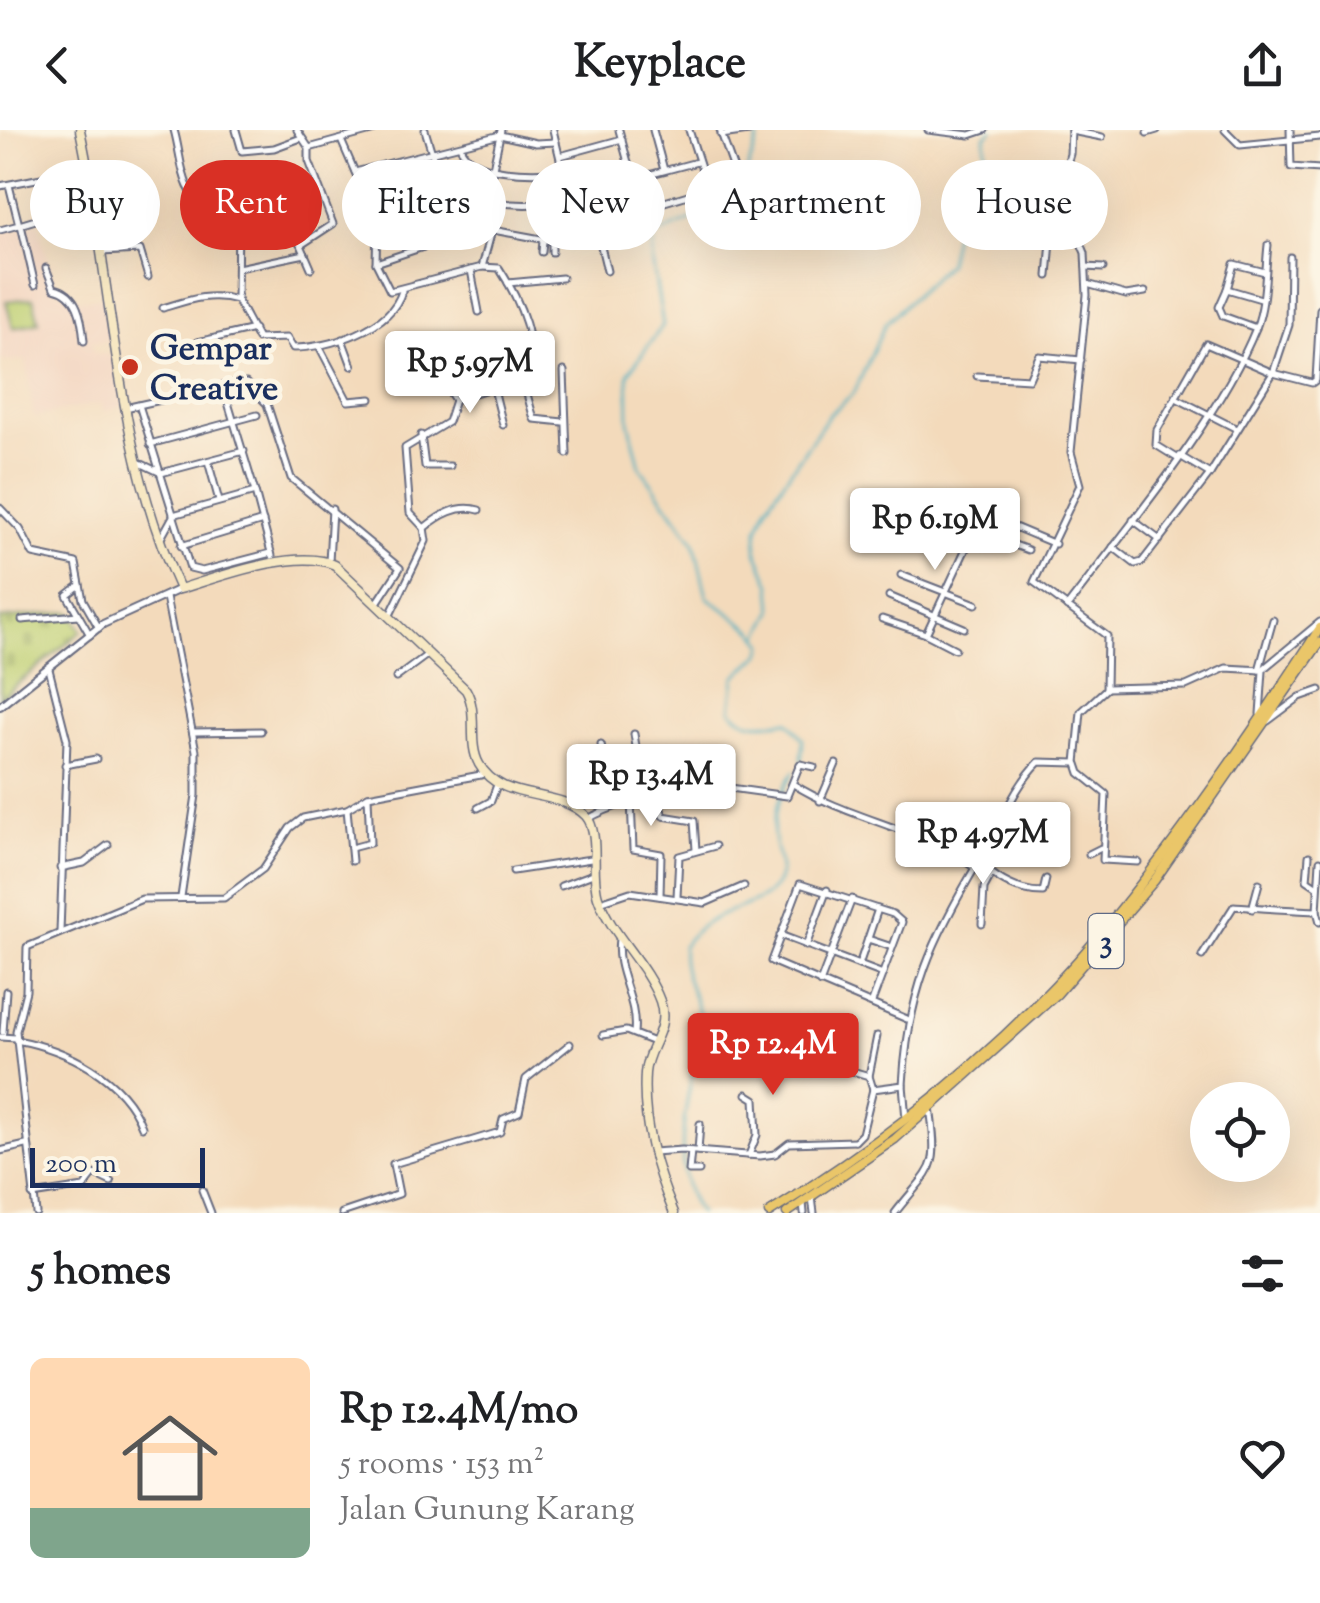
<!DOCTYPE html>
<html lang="en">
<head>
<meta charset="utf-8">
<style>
	body { margin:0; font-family:"Sorts Mill Goudy",serif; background:#f2f2f2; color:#202124; height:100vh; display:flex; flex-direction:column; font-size:38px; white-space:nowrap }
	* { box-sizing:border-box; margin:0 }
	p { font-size:32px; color:#757577 }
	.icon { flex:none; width:55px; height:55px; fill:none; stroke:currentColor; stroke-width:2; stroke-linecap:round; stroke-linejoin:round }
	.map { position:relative; height:1083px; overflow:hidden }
	.side { display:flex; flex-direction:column; background:#fff; flex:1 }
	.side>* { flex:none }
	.hud { position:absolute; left:30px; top:30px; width:1260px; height:90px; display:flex; gap:20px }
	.buttons { position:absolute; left:1190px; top:952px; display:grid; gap:20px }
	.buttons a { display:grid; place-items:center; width:100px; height:100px; border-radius:50%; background:#fff; box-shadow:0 10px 40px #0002; font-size:50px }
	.scale { position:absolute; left:30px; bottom:25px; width:175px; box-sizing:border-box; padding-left:10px; border:5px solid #1b2f5e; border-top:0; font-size:28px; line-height:35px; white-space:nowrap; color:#1b2f5e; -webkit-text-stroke:8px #fcf5e5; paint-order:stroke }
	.price { position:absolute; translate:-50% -85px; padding:0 22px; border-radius:10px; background:#fff; color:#222; font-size:32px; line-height:65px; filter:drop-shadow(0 2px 5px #0008) }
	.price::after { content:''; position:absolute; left:50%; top:60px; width:30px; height:22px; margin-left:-15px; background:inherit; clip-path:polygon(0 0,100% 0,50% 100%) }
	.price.current { background:#d93025; color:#fff }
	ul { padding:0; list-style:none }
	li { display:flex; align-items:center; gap:30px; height:250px; padding:0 30px }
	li+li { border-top:2px solid #e0e0e0 }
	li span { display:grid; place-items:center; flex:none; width:280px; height:200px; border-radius:15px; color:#555 }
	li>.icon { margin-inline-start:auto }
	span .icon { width:120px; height:120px; fill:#fffc; stroke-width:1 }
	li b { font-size:42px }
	h2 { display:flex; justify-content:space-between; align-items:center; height:120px; padding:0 30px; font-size:42px }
	.pill { padding:0 35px; border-radius:45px; background:#fff; box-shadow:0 10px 40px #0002; font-size:35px; line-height:90px }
	.pill.current { background:#d93025; color:#fff }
	header { display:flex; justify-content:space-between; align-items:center; height:130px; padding:0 30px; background:#fff; font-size:45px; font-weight:700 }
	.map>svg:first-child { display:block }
</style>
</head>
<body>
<header><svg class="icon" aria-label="back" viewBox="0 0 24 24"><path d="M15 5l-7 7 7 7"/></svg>Keyplace<svg class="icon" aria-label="share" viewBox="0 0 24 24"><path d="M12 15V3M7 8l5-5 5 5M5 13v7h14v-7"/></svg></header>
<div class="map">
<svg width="1320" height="1083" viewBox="0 0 1320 1083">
	<defs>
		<pattern id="cemetery-stones" width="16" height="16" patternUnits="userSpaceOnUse" patternTransform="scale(2.5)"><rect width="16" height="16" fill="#becf71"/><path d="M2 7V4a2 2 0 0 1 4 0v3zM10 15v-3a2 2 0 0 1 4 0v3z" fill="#a3b264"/></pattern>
	</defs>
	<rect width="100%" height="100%" fill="#fcf5e5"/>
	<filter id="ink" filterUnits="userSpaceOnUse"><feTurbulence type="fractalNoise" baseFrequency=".01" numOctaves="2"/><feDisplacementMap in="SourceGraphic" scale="20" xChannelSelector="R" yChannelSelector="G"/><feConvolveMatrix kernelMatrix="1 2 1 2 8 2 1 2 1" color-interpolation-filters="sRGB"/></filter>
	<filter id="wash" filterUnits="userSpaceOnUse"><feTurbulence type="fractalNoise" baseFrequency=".0048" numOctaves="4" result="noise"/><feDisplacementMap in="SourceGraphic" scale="40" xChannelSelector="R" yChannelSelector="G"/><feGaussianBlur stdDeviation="2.25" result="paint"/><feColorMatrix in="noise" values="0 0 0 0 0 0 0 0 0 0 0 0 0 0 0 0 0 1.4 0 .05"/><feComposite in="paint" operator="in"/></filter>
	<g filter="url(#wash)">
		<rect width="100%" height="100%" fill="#f3dabb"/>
		<path fill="#f3d4bf" d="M37,93L58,162H69L80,170L104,167L111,211L91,212L94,222L114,227L123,276L104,282L100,273L34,287L26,230L0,231V103Z"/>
		<path fill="url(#cemetery-stones)" stroke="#6c7f68" stroke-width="2.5" d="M70,482L82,501L0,568V489Z"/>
		<path fill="#becf71" stroke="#6c7f68" stroke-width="2.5" d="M33,168L39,192L13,198L6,171Z"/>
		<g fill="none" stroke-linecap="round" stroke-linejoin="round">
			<g stroke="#43aec1" stroke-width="2.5">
				<path d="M761,0L737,70L654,106L652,130L663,195L628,244L629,291L640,337L694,412L707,467L754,501L764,514L761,524L735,547L731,580C746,598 766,594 788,591L803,609L801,631"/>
				<path d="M760,505L773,481L771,455L756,420L758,399L767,376L829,285L854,263L885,194L948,133L961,68L987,45L985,6L992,0"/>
				<path d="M699,1083C673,1049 683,987 692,946C695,932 702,915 702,900C701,871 679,848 683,816C710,775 761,781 777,753C785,738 775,722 774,707C772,685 782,659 794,641"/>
			</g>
		</g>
	</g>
	<g filter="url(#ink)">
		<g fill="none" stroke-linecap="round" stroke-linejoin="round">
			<defs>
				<g id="minor">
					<path d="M174,0C183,31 179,65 212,80L234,77L238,85L237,170"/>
					<path d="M236,0L242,21L274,18L301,8"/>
					<path d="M297,0L309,18L375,0"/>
					<path d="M425,0L441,53C507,89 567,73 634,53"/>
					<path d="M553,0L578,104"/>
					<path d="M619,0L641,79"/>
					<path d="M653,0L664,40"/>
					<path d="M689,0L708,59L716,61L736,45L720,0"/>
					<path d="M928,0L970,5L985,0"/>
					<path d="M1071,0L1070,24L1049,93L1057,103L1080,111L1085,123L1087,165L1071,322L1080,355L1034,452L1107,506L1106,558L1186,556L1226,538L1262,540"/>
					<path d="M1225,0L1240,15L1320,7"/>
					<path d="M1290,0L1291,37L1320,39"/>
					<path d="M1071,1L1102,7"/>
					<path d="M1147,3L1157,0"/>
					<path d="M721,5L749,1"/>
					<path d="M341,10L377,93L376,133L390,161L482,137L500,71"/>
					<path d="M460,16C470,46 536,44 562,41"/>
					<path d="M309,18V31L333,94L301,115L311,138"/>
					<path d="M560,26L622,9"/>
					<path d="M355,42L500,5L536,13L556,12"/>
					<path d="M633,49L697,32"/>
					<path d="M0,56L88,39"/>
					<path d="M408,59L423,117"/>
					<path d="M487,67L501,0"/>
					<path d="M368,70L440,51"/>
					<path d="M414,80L460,91"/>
					<path d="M19,95L92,73"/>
					<path d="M21,95L35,155"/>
					<path d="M0,100L19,95L9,55"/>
					<path d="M493,100L552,111L639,89L641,79L688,65"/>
					<path d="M597,100L607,141"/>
					<path d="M238,106L290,101L301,115"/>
					<path d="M101,122L140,120L148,147"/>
					<path d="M542,122L543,111"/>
					<path d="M552,122V111"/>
					<path d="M376,133L456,106L467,63"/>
					<path d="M1086,137L1103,138"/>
					<path d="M46,138L54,158C78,163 82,188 84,211"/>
					<path d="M238,138L305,124"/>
					<path d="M471,140L479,182"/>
					<path d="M1048,146L1052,100"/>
					<path d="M508,153L562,148"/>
					<path d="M1087,154L1126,165L1145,162"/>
					<path d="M1227,159L1234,134L1265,142"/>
					<path d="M163,178C189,170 210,162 237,170L258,209L287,208L293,218C329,218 391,199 402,161"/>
					<path d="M1256,198L1223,186L1219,177L1227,159L1261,169"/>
					<path d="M342,209L352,236"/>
					<path d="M198,212L254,199"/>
					<path d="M319,216L348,271L371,269"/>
					<path d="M564,241L567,324"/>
					<path d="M436,242L455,270"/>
					<path d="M521,243L534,289L563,292"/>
					<path d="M977,246L1029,249L1039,226L1081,230"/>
					<path d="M493,255L503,295"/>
					<path d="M223,256L246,253L267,274L291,348L400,438L377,473"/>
					<path d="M1178,269L1237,299"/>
					<path d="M139,275L190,438L202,441L271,423"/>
					<path d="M125,278L223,256L255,362L173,385"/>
					<path d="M421,305L425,336H450"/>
					<path d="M150,314L257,285"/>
					<path d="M1180,326L1210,344"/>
					<path d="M1177,328L1156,315L1157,300L1206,214L1273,243L1312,253L1316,250L1320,179"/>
					<path d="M208,331L219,371"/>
					<path d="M138,332L161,343L244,321"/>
					<path d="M255,362L272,426"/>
					<path d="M941,366L1055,414"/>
					<path d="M0,378L20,399L33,424L76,433L83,470L99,498"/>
					<path d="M936,386L1028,420"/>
					<path d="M1133,390L1160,410"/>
					<path d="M424,398C440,385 458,374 479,380"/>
					<path d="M161,408L172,388"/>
					<path d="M181,416L263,391"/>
					<path d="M1113,417L1135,434L1142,432L1210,344L1273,243L1289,195L1290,127"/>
					<path d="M329,432L332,379"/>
					<path d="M901,445L976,474"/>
					<path d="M80,455L67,465L90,505"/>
					<path d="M889,466L964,498"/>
					<path d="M166,467L196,621V665L181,767"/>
					<path d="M1067,477C1126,399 1220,288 1256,198C1266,173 1265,141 1268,115"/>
					<path d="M390,485L426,411L424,398L410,383L405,318L448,292L455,270C474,262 498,258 515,247C550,226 514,161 499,138L482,137"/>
					<path d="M882,489L926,504L983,382"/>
					<path d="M22,490L78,485"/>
					<path d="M926,504L955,519"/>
					<path d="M49,539L67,610L60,802"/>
					<path d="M1259,540L1273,490"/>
					<path d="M1262,540L1320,492"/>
					<path d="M396,548L427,525"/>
					<path d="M1260,584L1263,541"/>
					<path d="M1268,591L1300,567L1320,560"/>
					<path d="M193,602L261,601"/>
					<path d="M634,604L644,667"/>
					<path d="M601,615L614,674"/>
					<path d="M1077,634L1080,643L1106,664L1103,730L1138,732"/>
					<path d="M65,635L96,629"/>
					<path d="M793,654C850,690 921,698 975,738"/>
					<path d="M657,666L663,686L694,691L696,720"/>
					<path d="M631,669L633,719L661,724L660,766"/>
					<path d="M820,671L836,634"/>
					<path d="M478,678L491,671L498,652"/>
					<path d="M347,679L352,731"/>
					<path d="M588,689C614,673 645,671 667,655L716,656L787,666L800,634L814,637"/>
					<path d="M351,718L370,713L368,666"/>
					<path d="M1089,724L1101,718"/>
					<path d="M1309,726L1307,750L1316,756"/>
					<path d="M980,733C997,750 1017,762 1043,762L1046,749"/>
					<path d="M60,738L84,733L108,715"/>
					<path d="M513,741L591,729"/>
					<path d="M561,756L593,744"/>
					<path d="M677,767L679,726L715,716"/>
					<path d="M600,772L630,762L705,773L744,756"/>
					<path d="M1252,779L1259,753"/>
					<path d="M1317,781L1320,792"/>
					<path d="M982,794L984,758L991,745"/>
					<path d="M780,805L883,844"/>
					<path d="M619,809C614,842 638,869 634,903"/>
					<path d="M868,809L892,817"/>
					<path d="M806,816L827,760"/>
					<path d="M1202,826L1234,776C1262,778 1287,780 1317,781L1320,731"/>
					<path d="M859,835L878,779"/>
					<path d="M820,853L852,769"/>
					<path d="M872,872L902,792L893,784L800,754L771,831L907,889"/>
					<path d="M849,899L842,938L869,946"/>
					<path d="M3,902L6,861"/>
					<path d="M603,905L626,901L654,912"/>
					<path d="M0,907L16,908"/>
					<path d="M16,910C66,919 123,947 142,997"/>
					<path d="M903,955L906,989"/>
					<path d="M873,959L903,955C908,861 932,810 979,731C1000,698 1011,660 1039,632L1076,633L1081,582L1106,559"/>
					<path d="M873,959L869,946L877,906"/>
					<path d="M747,964L755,969L757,1005L749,1025"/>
					<path d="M855,1011L862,1004L873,959"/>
					<path d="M0,1021L26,1015"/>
					<path d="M691,1021L689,1041H699"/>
					<path d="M698,1021L700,994"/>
					<path d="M653,1022L682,1020L760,1026L775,1024L789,1013L855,1011"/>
					<path d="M202,1060L211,1083"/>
					<path d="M32,1065L84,1057L94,1044L111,1052"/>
					<path d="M812,1067L814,1083"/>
					<path d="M803,1073L804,1083"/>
					<path d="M36,1083L16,901L26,861L27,817L142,769L224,768L263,739L290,698L303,688L347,679L368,666L486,644"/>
					<path d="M342,1083L399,1064L393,1034L500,1002L503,989L519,982L526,949L570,914"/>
					<path d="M895,1083C932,1035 940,1044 930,978"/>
				</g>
				<path id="tertiary" d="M0,576L103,494L180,459"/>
				<path id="secondary" d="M80,0C113,152 113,315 180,459C219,447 298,417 335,435L466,560C479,583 467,612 479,634C501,674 558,657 586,686C601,704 590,742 598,767C611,805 646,833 660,871C670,900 647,916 645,943C642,992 655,1038 674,1083"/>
				<g id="primary">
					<path d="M769,1083C890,1008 1007,916 1099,806C1176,714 1255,599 1320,498"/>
					<path d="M787,1083L895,1009L1057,864L1154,751L1320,512"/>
				</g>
			</defs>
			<use href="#minor" stroke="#676b7f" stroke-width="9"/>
			<use href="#tertiary" stroke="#676b7f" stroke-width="10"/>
			<use href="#secondary" stroke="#676b7f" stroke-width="11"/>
			<use href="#primary" stroke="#676b7f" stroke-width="11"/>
			<use href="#minor" stroke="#fff" stroke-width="5"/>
			<use href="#tertiary" stroke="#fff" stroke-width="6"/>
			<use href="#secondary" stroke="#f7e8c3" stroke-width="8"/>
			<use href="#primary" stroke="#eac669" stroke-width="8"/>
		</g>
	</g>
	<circle fill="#c8321e" stroke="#fcf5e5" stroke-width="4" cx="130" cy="237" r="10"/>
	<g text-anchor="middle" stroke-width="10" stroke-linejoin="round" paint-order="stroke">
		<rect fill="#fcf5e5" stroke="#5e6a86" stroke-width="2.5" x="1088.5" y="784" width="35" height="54" rx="8"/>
		<g font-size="32" font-weight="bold" fill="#1b2f5e">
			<text x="1106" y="822">3</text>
		</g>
		<g font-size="35" font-weight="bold" fill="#1b2f5e" stroke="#fcf5e5" text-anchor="start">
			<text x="150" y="229">Gempar<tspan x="150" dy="40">Creative</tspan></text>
		</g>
	</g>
</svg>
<div class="buttons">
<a><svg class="icon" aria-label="locate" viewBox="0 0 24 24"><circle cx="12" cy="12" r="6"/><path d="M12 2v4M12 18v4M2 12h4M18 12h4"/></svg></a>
</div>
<div class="scale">200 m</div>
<b class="price" style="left:470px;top:286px">Rp 5.97M</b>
<b class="price" style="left:935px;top:443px">Rp 6.19M</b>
<b class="price" style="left:651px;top:699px">Rp 13.4M</b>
<b class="price" style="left:983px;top:757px">Rp 4.97M</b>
<b class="price current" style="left:773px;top:968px">Rp 12.4M</b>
<div class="hud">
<a class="pill">Buy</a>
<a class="pill current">Rent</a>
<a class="pill">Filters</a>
<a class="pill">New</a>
<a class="pill">Apartment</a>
<a class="pill">House</a>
</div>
</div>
<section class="side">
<h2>5 homes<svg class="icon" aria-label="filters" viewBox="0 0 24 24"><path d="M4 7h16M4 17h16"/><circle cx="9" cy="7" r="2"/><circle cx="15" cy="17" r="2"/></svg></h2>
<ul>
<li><span style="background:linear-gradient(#ffd9b3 75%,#7fa58c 0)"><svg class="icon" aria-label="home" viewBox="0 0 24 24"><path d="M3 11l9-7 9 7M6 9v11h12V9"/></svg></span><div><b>Rp 12.4M/mo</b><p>5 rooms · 153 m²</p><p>Jalan Gunung Karang</p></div><svg class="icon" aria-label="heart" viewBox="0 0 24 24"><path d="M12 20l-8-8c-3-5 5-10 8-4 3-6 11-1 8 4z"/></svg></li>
</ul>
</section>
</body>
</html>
